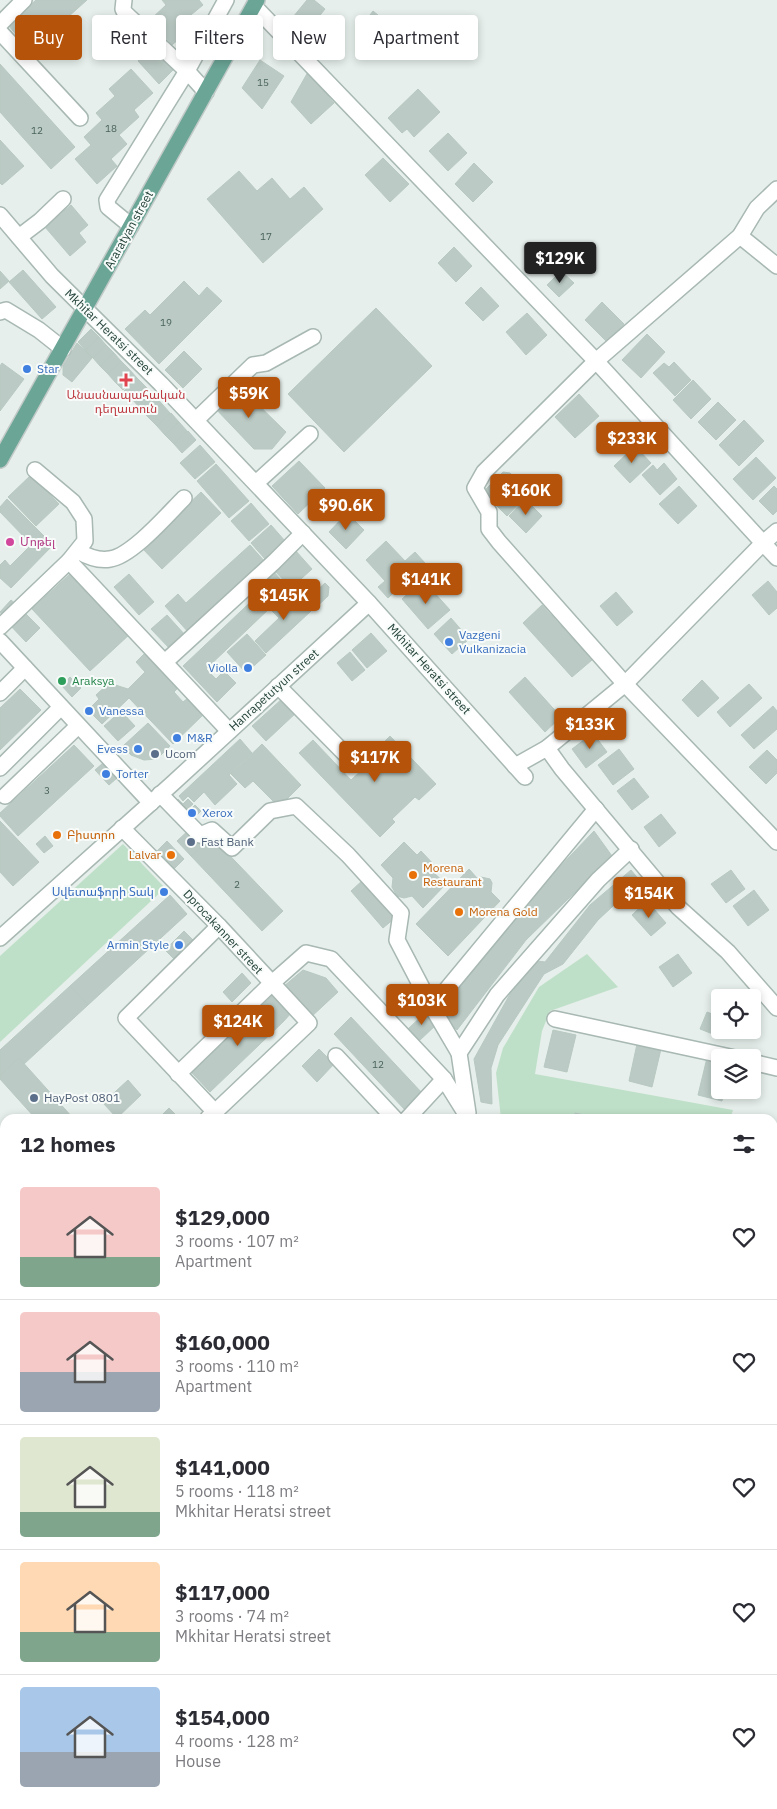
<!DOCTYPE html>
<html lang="en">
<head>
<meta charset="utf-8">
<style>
	body { margin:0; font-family:"IBM Plex Sans","Noto Sans Armenian",sans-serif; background:#f2f2f3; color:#2b2b33; height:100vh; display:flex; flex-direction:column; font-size:19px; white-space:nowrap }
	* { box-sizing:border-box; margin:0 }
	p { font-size:16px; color:#7c7c81 }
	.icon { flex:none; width:28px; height:28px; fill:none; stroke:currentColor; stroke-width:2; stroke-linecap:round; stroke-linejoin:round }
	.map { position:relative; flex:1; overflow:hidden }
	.side { position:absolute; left:0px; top:1114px; width:778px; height:696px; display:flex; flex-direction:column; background:#fff; border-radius:15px 15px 0 0; box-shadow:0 2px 8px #0003 }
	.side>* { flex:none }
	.top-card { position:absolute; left:15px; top:15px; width:500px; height:45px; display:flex; gap:10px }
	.buttons { position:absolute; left:711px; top:989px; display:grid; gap:10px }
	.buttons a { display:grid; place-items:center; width:50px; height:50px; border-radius:5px; background:#fff; box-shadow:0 2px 8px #0003; font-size:25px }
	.price { position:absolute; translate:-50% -42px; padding:0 11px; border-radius:5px; background:#b45309; color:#fff; font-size:16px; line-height:32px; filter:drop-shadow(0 1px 2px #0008) }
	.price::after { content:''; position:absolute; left:50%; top:30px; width:15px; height:11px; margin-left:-8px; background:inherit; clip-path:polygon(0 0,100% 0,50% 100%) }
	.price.active { background:#222; color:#fff }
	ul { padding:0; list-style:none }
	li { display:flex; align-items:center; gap:15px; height:125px; padding:0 20px }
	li+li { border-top:1px solid #e1e1e2 }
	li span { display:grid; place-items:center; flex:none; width:140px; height:100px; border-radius:5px; color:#555 }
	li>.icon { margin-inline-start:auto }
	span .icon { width:60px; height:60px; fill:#fffc; stroke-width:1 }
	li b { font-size:21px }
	h2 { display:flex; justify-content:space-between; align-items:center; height:60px; padding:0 20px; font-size:21px }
	.tag { padding:0 18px; border-radius:5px; background:#fff; box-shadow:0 2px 8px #0003; font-size:18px; line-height:45px }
	.tag.active { background:#b45309; color:#fff }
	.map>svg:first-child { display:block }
</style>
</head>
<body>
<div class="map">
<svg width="777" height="1809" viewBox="0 0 777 1809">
	<rect width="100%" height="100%" fill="#e6efeb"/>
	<path fill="#d4dfda" d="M0,1757L5,1758V1805H239L243,1809H0Z"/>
	<g fill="#bfe0c8">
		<path d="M123,844L165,888L0,1042V956Z"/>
		<path d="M587,954L618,987L550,1011L542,1031L535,1074L733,1110L730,1119H501L496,1073L503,1048L539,987Z"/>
	</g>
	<g fill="#bbcac4" stroke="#b8c9c2">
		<path d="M36,0H87L30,51L8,25Z"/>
		<path d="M162,0H199L203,5L186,19L193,27L172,45L150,20L166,5Z"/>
		<path d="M307,0H314L325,9L309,29L293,17Z"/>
		<path d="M373,11L384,20L368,41L357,32Z"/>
		<path d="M153,46L173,70L159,84L138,61Z"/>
		<path d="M260,60L284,76L262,109L242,88Z"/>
		<path d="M0,64L75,147L51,169L0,112Z"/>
		<path d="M131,69L153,93L134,110L139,117L119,135L127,144L111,159L117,166L97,184L75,159L91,145L84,137L102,120L96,113L115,96L109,89Z"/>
		<path d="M308,72L333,90L327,95L334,103L311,124L291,102Z"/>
		<path d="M418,89L440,112L414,137L407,129L402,133L388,118Z"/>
		<path d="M448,133L467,153L448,171L429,151Z"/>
		<path d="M0,140L24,166L2,185L0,183Z"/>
		<path d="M383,158L409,184L390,202L365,175Z"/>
		<path d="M474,163L493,182L473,202L455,184Z"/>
		<path d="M239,171L257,191L272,178L290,199L304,187L323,209L263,263L207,199Z"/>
		<path d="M71,205L88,225L79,233L86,242L70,256L45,227Z"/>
		<path d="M454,247L472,266L456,282L438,263Z"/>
		<path d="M23,270L56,307L42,319L9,282Z"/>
		<path d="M0,271L9,281L0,289Z"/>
		<path d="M561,271L574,283L559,297L547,285Z"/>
		<path d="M184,281L199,296L207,287L222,301L159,364L125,329L145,310L150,315Z"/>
		<path d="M481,287L499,306L483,321L465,303Z"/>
		<path d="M602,302L624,324L607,342L585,320Z"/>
		<path d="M376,308L432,366L344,452L288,394Z"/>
		<path d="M527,313L547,335L526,355L506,332Z"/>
		<path d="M91,329L99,337L85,350L78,342Z"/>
		<path d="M647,334L665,352L641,378L622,360Z"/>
		<path d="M99,337L106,345L93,358L85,350Z"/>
		<path d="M77,343L92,358L72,382L63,375V366Z"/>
		<path d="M106,345L114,353L100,366L93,358Z"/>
		<path d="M184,351L202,369L183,388L165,370Z"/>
		<path d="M114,353L121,361L108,374L100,366Z"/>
		<path d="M121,361L129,369L115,382L108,374Z"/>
		<path d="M674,362L691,380L675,396L653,373L664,363L669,367Z"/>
		<path d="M2,363L24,379L0,411V366Z"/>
		<path d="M129,369L137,378L123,390L115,382Z"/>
		<path d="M137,378L145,386L131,399L124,391Z"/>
		<path d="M693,380L711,399L691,419L673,400Z"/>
		<path d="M235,382L286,432L272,449H254L213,406Z"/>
		<path d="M145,386L153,395L140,408L132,399Z"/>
		<path d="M579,394L599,416L575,438L555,417Z"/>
		<path d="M154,395L162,404L148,417L140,408Z"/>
		<path d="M718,402L736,420L716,440L698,422Z"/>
		<path d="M162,404L170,413L157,426L148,417Z"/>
		<path d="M171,413L179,422L165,435L157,426Z"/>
		<path d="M744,420L764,441L739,466L719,445Z"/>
		<path d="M179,422L187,431L174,444L165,435Z"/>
		<path d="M188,431L196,440L182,453L174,444Z"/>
		<path d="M200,445L215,462L195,479L180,463Z"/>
		<path d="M635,446L651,463L630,483L614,466Z"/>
		<path d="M756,457L776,478L753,500L733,479Z"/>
		<path d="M299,461L325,488L298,514L272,486Z"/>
		<path d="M664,463L677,479L660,495L642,475L653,465L657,470Z"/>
		<path d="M216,464L249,501L229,518L197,481Z"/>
		<path d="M503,472L510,473L530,492L507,516L483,492Z"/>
		<path d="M31,475L59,504L36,526L8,497Z"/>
		<path d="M679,486L697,506L678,524L659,504Z"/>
		<path d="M774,486L777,489V511L773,515L759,501Z"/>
		<path d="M201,492L221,513L162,569L142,548Z"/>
		<path d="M7,499L42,534L31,544L0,512V507Z"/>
		<path d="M525,499L542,516L526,533L509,516Z"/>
		<path d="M251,503L269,524L249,541L231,521Z"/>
		<path d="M347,513L364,530L346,549L329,532Z"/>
		<path d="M271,525L285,541L265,559L251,543Z"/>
		<path d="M42,534L53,545L11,588L0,578V565L5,560L10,566Z"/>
		<path d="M386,541L405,561L415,552L425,563L388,598L378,587L385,581L366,560Z"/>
		<path d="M250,545L266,563L189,633L165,606L178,594L186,603Z"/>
		<path d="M295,550L312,569L291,588L273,569Z"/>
		<path d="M273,571L290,590L272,606L260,594Z"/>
		<path d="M72,572L130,634L90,671L32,609Z"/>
		<path d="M129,574L154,602L139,615L114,587Z"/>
		<path d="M423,580L450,610L428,629L402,599Z"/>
		<path d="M768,581L777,592V608L769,615L752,595Z"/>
		<path d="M325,583L329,587L328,596L312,611L304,602Z"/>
		<path d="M293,592L311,611L266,653L255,641L279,618L272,611Z"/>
		<path d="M616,592L633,612L617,626L600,606Z"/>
		<path d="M259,594L271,607L206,669L216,679L224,671L236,683L217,702L183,666Z"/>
		<path d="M11,600L18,606L5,619L0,612Z"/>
		<path d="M542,605L592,660L572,677L523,623Z"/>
		<path d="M22,610L40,628L26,642L8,623Z"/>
		<path d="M167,615L186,636L171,650L151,629Z"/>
		<path d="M451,618L469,639L452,654L434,634Z"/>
		<path d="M371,633L387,651L367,668L352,650Z"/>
		<path d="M247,634L266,655L246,673L227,652Z"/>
		<path d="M350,652L365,670L352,681L337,663Z"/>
		<path d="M145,653L179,687L174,692L183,702L188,698L204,714L173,744L129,698L102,724L88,710L99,699L96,695L109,683L128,689L145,672L136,662Z"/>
		<path d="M70,677L81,688L72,697L62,686Z"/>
		<path d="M525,677L561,717L545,732L509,692Z"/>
		<path d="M702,680L719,698L698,717L682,700Z"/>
		<path d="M749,684L762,698L730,727L717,712Z"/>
		<path d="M20,689L41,710L0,750V708Z"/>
		<path d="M283,698L297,712L266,741L252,726Z"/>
		<path d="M773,706L777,711V729L754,749L741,735Z"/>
		<path d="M121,711L135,726L118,741L104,726Z"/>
		<path d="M148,723L170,746L157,759L144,760L131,755L123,746Z"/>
		<path d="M593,733L607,752L586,768L572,749Z"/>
		<path d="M390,736L436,784L419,800L415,797L392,819L395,822L380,837L299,753L313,740L351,780L376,757L373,753Z"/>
		<path d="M240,739L252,753L229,775L237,784L215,805L204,792L194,802L188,796L183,801L179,796Z"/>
		<path d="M262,744L301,785L279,807L253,781L245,788L231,774Z"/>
		<path d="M74,745L94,766L18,836L0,816V813Z"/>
		<path d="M619,749L634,769L613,785L598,765Z"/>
		<path d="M767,750L777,760V773L766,784L749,767Z"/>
		<path d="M103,763L117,778L109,785L95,770Z"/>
		<path d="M634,778L649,797L632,810L617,791Z"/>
		<path d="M178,799L183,804L188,799L193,804L182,814L173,804Z"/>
		<path d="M195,805L201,811L190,822L184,816Z"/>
		<path d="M661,814L676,833L659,847L644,827Z"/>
		<path d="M0,821L39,862L13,886L0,872Z"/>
		<path d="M191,828L205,843L191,856L177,841Z"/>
		<path d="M594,831L612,856L526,940L457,1030L440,1013L508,921Z"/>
		<path d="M45,836L53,846L44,853L36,844Z"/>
		<path d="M212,837L283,911L262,931L191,856Z"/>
		<path d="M167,841L184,859L174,869L157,851Z"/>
		<path d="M404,842L417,855L421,851L438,869L434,873L446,884L423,908L412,896L404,898L397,896L392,887L393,878L381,865Z"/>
		<path d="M469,869L477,878L481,877L490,879L492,883L491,892L500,901L448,956L416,924Z"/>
		<path d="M631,870L640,881L598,920L563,964L544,974L498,1045L491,1068L492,1104L481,1102L474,1059L510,994L537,961L545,962L590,905Z"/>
		<path d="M731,870L745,889L726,903L711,884Z"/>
		<path d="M363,880L396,917L383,928L351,891Z"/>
		<path d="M754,890L769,910L748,926L733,906Z"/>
		<path d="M170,895L187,914L88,1005L70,986Z"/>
		<path d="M647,901L666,923L651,936L632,915Z"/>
		<path d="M184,931L193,940L174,959L165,950Z"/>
		<path d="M678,954L692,973L673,987L659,967Z"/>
		<path d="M303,970L326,978L338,992L310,1018L283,987Z"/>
		<path d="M242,973L251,983L232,1002L223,992Z"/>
		<path d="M70,986L88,1005L24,1064L19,1058L0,1076V1050Z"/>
		<path d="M274,994L292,1012L284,1021L266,1002Z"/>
		<path d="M266,1002L284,1021L210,1092L192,1073Z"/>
		<path d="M426,1012L437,1024L419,1041L408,1029Z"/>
		<path d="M707,1012L720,1017V1030L718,1036L700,1029Z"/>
		<path d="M351,1017L423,1094L405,1110L334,1034Z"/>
		<path d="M553,1030L576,1035L567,1072L544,1067Z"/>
		<path d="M637,1044L661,1049L652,1087L629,1081Z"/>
		<path d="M319,1049L334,1064L317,1082L302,1066Z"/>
		<path d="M19,1058L73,1118V1119H36L0,1079V1076Z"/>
		<path d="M707,1058L720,1061V1090H724L722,1101L698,1095Z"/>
		<path d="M128,1080L141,1095L117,1118L103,1103Z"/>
		<path d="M169,1108L180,1119H158Z"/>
		<path d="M575,1113L603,1119H574Z"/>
		<path d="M5,1250V1301L0,1306V1255Z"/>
		<path d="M777,1287V1319L772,1314V1292Z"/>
		<path d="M5,1433V1469L0,1463V1438Z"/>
		<path d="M777,1442V1467L772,1472V1446Z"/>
		<path d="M5,1477V1512L0,1506V1481Z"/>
		<path d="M777,1495V1532L772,1536V1499Z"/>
		<path d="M0,1601L5,1604V1616L0,1624Z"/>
		<path d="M772,1630L777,1635V1674L772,1669Z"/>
		<path d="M235,1805H256L260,1809H239Z"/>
		<path d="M395,1805H407L411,1809H391Z"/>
		<path d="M408,1805H433L429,1809H412Z"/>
		<path d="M505,1805H596L592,1809H501Z"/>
	</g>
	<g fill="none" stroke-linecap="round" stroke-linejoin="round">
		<defs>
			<g id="minor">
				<path d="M124,0L123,9L125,13L187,71L206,92"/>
				<path d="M254,6L596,361L763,543L625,684L547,748L515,766"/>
				<path d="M0,24L24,0"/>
				<path d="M0,32L80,118"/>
				<path d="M777,189L757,208L740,236L596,361L484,472L475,488L489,512V529L499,542L625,684L777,842"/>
				<path d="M0,215L52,276L161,384L369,603L525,777"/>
				<path d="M131,226L108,207L107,200L187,71L226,0"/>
				<path d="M740,236L777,266"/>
				<path d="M19,237L40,221L63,199"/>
				<path d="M0,312L6,310L39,330L63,349"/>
				<path d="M196,420L253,365L266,363L313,337"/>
				<path d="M256,483L310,434"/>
				<path d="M777,531L763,543L777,558"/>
				<path d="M78,551C88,557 98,561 110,559C132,556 168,514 184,498"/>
				<path d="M69,561L229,731"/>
				<path d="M0,627L69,561L85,541L84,519L73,502L35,470"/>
				<path d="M0,641L151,803"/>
				<path d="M165,662L274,562L303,533"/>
				<path d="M278,686L349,758"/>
				<path d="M0,693L25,668"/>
				<path d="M547,748L562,769L678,907L728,952L777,1008"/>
				<path d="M0,768L61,707"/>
				<path d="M160,794L200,835L212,830L232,848L270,811L296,806L348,855L401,913L397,940L432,1007L459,1053"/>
				<path d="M5,796L78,726"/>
				<path d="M122,828L219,926L272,983L306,953L331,959L444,1079L469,1119"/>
				<path d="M0,938L172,784L369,603"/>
				<path d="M432,1007L596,809"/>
				<path d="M555,1019L735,1058"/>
				<path d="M336,1056L395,1119"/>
				<path d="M752,1062L777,1068"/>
				<path d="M178,1074L272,983L309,1023L215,1112"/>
				<path d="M468,1113L459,1053L497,995L598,880L631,849"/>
				<path d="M208,1118L215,1112L126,1018L219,926"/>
				<path d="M407,1119L444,1079"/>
				<path d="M0,1139L5,1144"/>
				<path d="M0,1223L5,1217"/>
				<path d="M772,1246L777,1247"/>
				<path d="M772,1326L777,1330"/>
				<path d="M772,1406L777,1410"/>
				<path d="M772,1482L777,1477"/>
				<path d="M772,1555L777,1550"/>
				<path d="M0,1589L5,1593"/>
				<path d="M772,1618L777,1622"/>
				<path d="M772,1702L777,1706"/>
				<path d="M0,1709L5,1711"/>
				<path d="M772,1754L777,1749"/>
				<path d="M0,1788L5,1789"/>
				<path d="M772,1795L777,1799"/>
				<path d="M129,1805L160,1809"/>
				<path d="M279,1805L283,1809"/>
				<path d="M644,1805L648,1809"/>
				<path d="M35,1809L36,1805"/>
				<path d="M460,1809L464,1805"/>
				<path d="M482,1809L486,1805"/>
				<path d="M718,1809L723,1805"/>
			</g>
			<path id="major" d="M0,460L257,0"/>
		</defs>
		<use href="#minor" stroke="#a8b8b2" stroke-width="18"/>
		<use href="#major" stroke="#c2cac8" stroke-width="18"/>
		<use href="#minor" stroke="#fff" stroke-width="15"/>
		<use href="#major" stroke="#6aa596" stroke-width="15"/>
	</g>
	<g fill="#3f7fe0" stroke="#f7fbf9" stroke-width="2">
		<circle cx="27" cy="369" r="5"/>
		<circle cx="449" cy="642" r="5"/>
		<circle cx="248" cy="668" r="5"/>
		<circle cx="89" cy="711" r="5"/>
		<circle cx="177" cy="738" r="5"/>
		<circle cx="138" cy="749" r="5"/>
		<circle cx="106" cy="774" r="5"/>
		<circle cx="192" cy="813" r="5"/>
		<circle cx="164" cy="892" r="5"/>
		<circle cx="179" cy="945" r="5"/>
	</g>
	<path fill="#e0444e" stroke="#f7fbf9" stroke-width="2" d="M123.5 372.5h5v5h5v5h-5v5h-5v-5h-5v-5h5z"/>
	<circle fill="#d1479c" stroke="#f7fbf9" stroke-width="2" cx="10" cy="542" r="5"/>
	<circle fill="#2e9e5b" stroke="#f7fbf9" stroke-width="2" cx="62" cy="681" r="5"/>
	<g fill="#5c6f8a" stroke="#f7fbf9" stroke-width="2">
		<circle cx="155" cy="754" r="5"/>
		<circle cx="191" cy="842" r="5"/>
		<circle cx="34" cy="1098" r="5"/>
	</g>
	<g fill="#e8710a" stroke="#f7fbf9" stroke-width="2">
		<circle cx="57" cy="835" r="5"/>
		<circle cx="171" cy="855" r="5"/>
		<circle cx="413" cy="875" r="5"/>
		<circle cx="459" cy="912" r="5"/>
	</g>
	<g text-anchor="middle" stroke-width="4" stroke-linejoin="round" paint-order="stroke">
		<g font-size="10" fill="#4a645c">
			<text x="263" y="86">15</text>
			<text x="111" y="132">18</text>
			<text x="37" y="134">12</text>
			<text x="266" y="240">17</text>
			<text x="166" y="326">19</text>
			<text x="47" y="794">3</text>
			<text x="237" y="888">2</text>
			<text x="378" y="1068">12</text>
		</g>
		<g font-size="12" fill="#24423a" stroke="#f7fbf9">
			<text transform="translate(129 230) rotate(-61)" y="4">Araratyan street</text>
			<text transform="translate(109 332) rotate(44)" y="4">Mkhitar Heratsi street</text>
			<text transform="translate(429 669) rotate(48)" y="4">Mkhitar Heratsi street</text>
			<text transform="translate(274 690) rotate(-42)" y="4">Hanrapetutyun street</text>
			<text transform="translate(223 932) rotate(47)" y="4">Dprocakanner street</text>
		</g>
		<g font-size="12" fill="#366cbe" stroke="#f7fbf9" text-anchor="start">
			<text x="37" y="373">Star</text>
			<text x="459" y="639">Vazgeni<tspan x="459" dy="14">Vulkanizacia</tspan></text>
			<text x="238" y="672" text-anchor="end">Violla</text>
			<text x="99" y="715">Vanessa</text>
			<text x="187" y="742">M&amp;R</text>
			<text x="128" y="753" text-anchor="end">Evess</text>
			<text x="116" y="778">Torter</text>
			<text x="202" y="817">Xerox</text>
			<text x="154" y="896" text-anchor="end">Սվետաֆորի Տակ</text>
			<text x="169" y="949" text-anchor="end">Armin Style</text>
		</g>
		<g font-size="12" fill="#be3a42" stroke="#f7fbf9">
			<text x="126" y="399">Անասնապահական<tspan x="126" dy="14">դեղատուն</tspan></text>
		</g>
		<g font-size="12" fill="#b23c85" stroke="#f7fbf9" text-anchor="start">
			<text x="20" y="546">Մոթել</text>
		</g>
		<g font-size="12" fill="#27864d" stroke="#f7fbf9" text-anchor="start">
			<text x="72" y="685">Araksya</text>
		</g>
		<g font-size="12" fill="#4e5e75" stroke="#f7fbf9" text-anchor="start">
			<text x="165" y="758">Ucom</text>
			<text x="201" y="846">Fast Bank</text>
			<text x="44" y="1102">HayPost 0801</text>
		</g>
		<g font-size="12" fill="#c56008" stroke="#f7fbf9" text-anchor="start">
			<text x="67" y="839">Բիստրո</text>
			<text x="161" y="859" text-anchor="end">Lalvar</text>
			<text x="423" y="872">Morena<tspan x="423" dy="14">Restaurant</tspan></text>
			<text x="469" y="916">Morena Gold</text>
		</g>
	</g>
</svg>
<div class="buttons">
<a><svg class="icon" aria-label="locate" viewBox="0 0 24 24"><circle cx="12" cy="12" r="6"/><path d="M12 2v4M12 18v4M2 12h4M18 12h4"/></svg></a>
<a><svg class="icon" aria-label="layers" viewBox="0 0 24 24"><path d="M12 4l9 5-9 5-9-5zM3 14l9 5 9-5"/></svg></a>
</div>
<b class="price active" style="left:560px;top:284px">$129K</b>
<b class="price" style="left:249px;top:419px">$59K</b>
<b class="price" style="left:632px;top:464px">$233K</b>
<b class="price" style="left:526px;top:516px">$160K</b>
<b class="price" style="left:346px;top:531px">$90.6K</b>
<b class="price" style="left:426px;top:605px">$141K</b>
<b class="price" style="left:284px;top:621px">$145K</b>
<b class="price" style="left:590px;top:750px">$133K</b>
<b class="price" style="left:375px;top:783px">$117K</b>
<b class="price" style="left:649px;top:919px">$154K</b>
<b class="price" style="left:422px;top:1026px">$103K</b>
<b class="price" style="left:238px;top:1047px">$124K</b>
<div class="top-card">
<a class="tag active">Buy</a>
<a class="tag">Rent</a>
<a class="tag">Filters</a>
<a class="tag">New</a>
<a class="tag">Apartment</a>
</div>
<section class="side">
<h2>12 homes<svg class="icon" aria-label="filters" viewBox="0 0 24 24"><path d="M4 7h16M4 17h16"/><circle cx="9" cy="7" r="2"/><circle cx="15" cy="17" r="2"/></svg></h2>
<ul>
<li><span style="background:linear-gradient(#f6c9c9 70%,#7fa58c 0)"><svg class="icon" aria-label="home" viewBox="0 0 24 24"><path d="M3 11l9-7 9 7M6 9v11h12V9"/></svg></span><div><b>$129,000</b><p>3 rooms · 107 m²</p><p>Apartment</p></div><svg class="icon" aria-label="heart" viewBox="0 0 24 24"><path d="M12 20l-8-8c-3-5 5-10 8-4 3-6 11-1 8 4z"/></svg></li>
<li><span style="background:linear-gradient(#f6c9c9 60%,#9aa5b1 0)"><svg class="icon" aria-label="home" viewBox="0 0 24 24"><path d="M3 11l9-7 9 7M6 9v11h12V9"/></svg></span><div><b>$160,000</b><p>3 rooms · 110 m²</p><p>Apartment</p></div><svg class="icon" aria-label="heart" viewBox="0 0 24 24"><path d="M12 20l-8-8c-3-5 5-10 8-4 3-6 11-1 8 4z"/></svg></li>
<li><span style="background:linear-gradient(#dfe7d0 75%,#7fa58c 0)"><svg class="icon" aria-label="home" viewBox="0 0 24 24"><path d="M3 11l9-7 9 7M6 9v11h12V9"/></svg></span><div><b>$141,000</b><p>5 rooms · 118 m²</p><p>Mkhitar Heratsi street</p></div><svg class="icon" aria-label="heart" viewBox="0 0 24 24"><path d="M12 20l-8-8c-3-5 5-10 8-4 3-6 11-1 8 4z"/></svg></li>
<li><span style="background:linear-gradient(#ffd9b3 70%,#7fa58c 0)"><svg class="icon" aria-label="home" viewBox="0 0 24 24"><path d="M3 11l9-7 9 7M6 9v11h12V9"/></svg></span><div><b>$117,000</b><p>3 rooms · 74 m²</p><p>Mkhitar Heratsi street</p></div><svg class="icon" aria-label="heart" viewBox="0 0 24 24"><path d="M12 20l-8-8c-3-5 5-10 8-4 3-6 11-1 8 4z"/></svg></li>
<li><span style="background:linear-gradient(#a9c7e8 65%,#9aa5b1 0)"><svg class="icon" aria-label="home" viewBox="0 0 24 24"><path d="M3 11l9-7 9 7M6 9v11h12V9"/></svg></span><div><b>$154,000</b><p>4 rooms · 128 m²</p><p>House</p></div><svg class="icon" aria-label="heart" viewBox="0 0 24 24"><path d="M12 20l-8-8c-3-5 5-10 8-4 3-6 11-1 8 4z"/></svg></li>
</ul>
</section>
</div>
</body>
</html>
